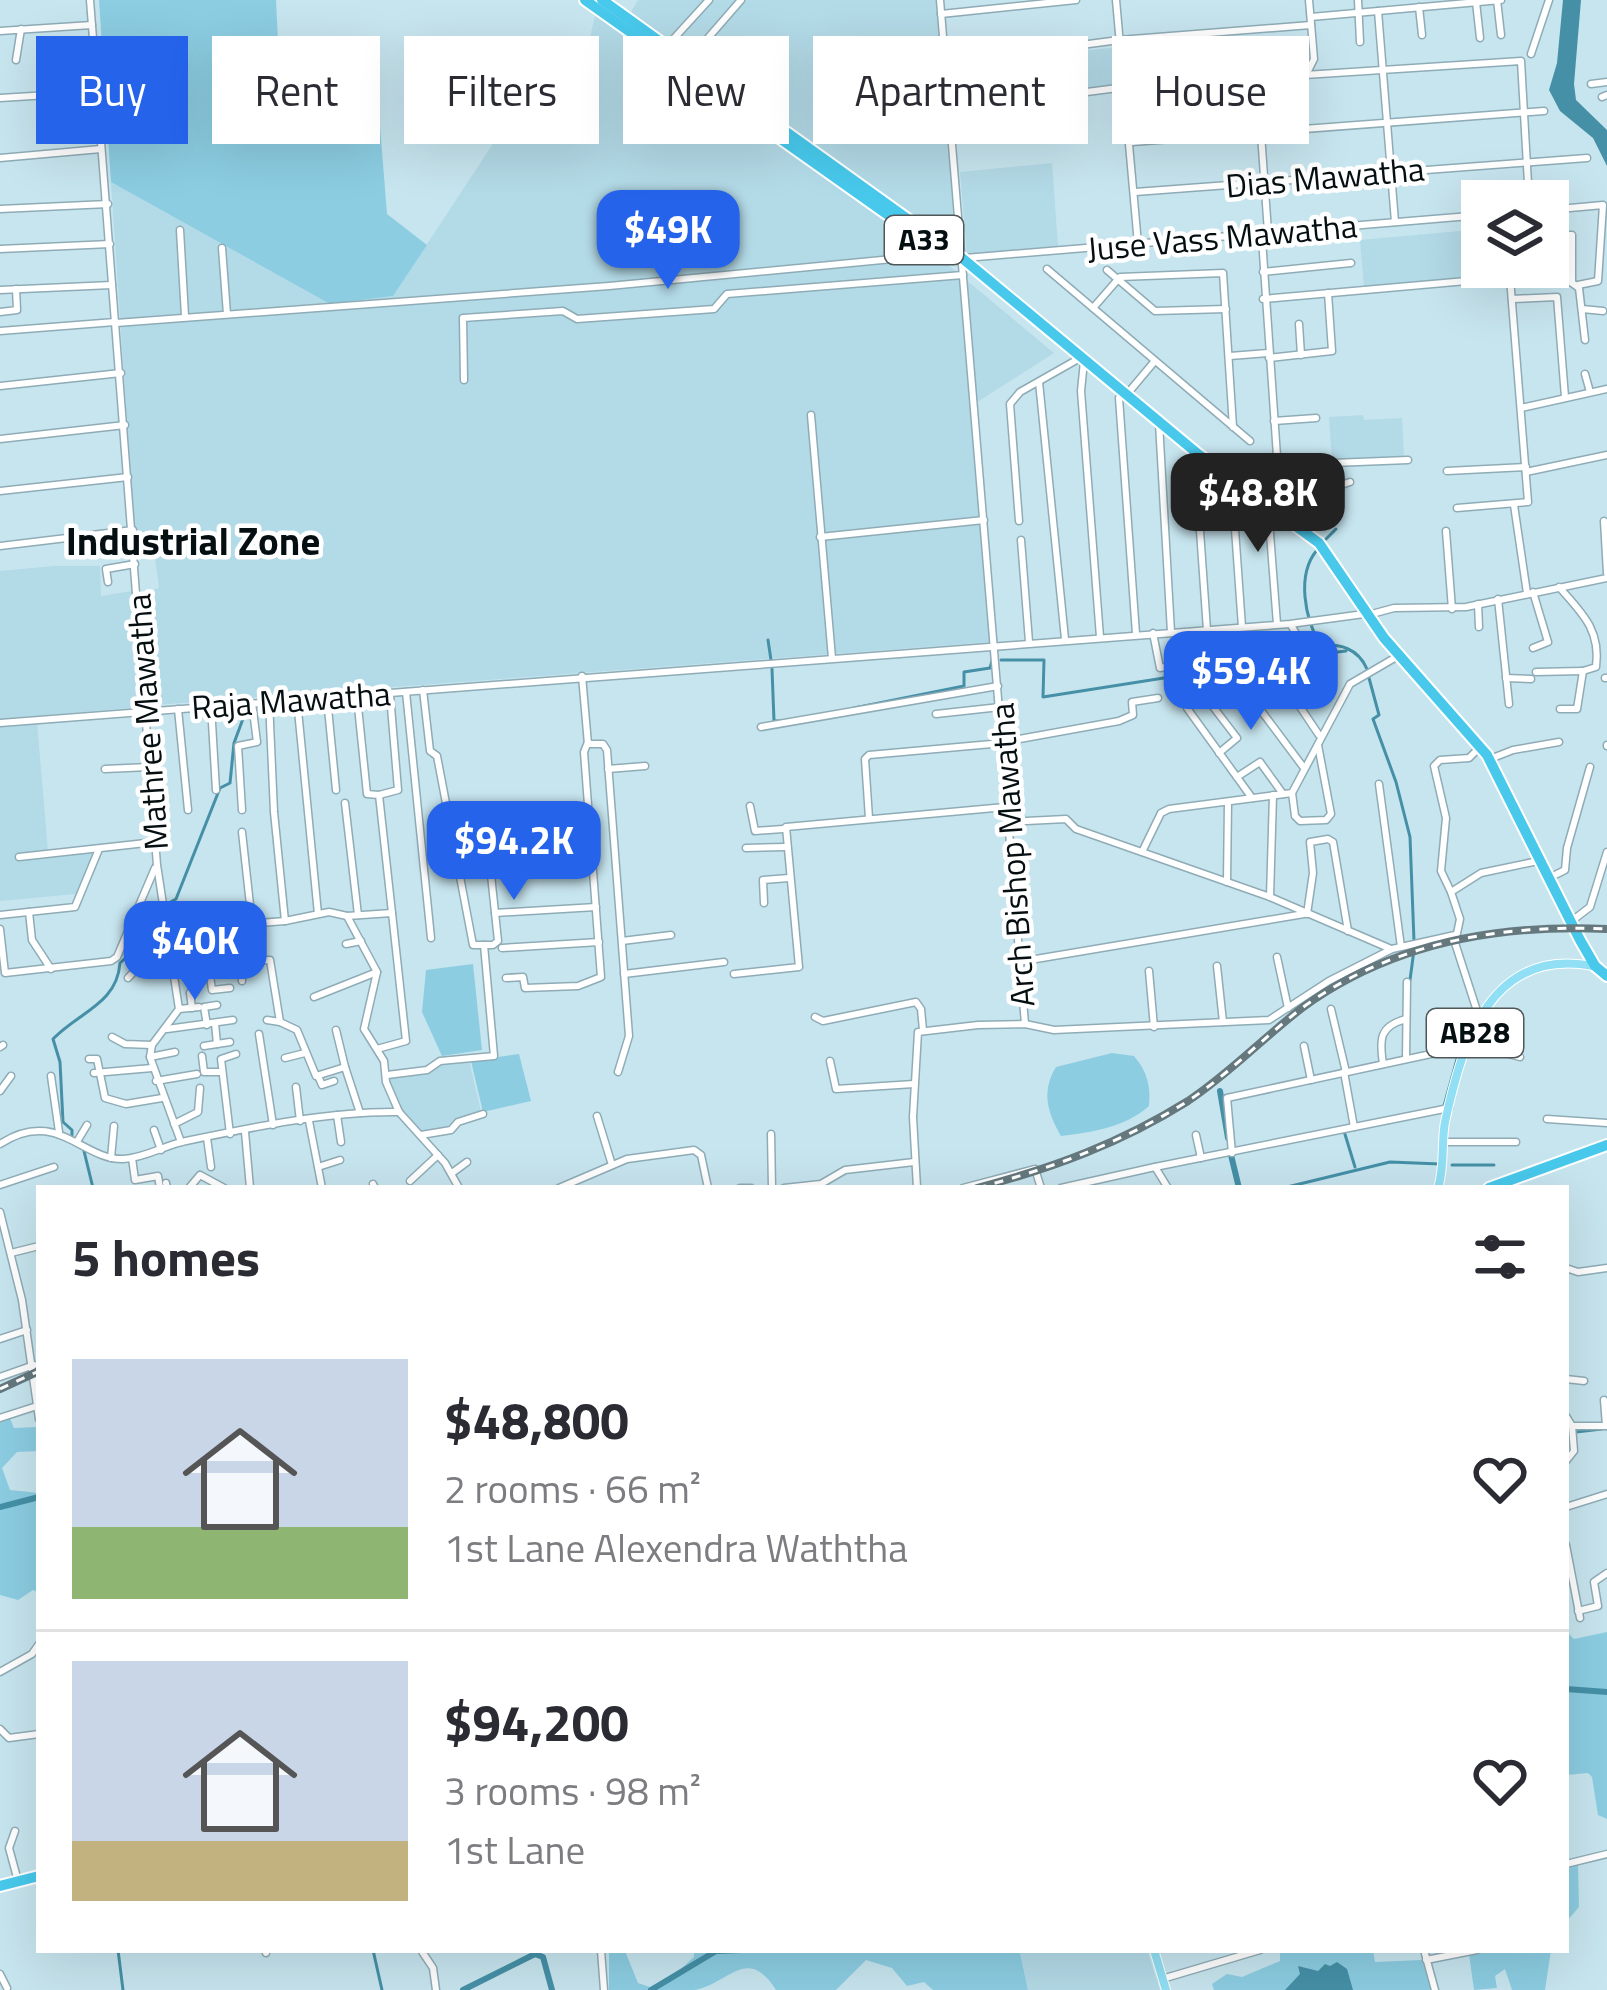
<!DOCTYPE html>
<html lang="en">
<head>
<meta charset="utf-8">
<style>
	body { margin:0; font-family:"Titillium Web",sans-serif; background:#f7f7f7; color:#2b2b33; height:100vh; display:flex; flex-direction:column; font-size:45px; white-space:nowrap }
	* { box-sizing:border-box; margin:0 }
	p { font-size:39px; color:#7c7c81 }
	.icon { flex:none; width:66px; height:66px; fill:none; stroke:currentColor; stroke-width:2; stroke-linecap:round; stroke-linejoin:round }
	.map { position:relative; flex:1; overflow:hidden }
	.side { position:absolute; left:36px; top:1185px; width:1533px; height:768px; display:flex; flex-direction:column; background:#fff; border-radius:0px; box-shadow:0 12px 48px #0002 }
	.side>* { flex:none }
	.hud { position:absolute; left:36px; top:36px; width:1536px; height:108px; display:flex; gap:24px }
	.buttons { position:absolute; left:1461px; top:180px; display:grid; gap:24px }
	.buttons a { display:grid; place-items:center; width:108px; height:108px; border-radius:0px; background:#fff; box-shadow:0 12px 48px #0002; font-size:60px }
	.price { position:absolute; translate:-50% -102px; padding:0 27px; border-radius:24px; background:#2563eb; color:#fff; font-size:39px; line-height:78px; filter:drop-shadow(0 3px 6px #0008) }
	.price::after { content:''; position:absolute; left:50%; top:72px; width:36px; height:27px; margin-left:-18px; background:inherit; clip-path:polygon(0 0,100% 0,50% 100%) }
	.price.active { background:#222; color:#fff }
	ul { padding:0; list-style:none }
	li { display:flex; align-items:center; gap:36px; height:300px; padding:0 36px }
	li+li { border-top:3px solid #e1e1e2 }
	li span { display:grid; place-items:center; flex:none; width:336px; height:240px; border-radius:0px; color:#555 }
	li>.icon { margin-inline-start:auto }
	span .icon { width:144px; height:144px; fill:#fffc; stroke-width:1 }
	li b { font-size:51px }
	h2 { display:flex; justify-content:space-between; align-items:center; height:144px; padding:0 36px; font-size:51px }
	.chip { padding:0 42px; border-radius:0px; background:#fff; box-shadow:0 12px 48px #0002; font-size:42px; line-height:108px }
	.chip.active { background:#2563eb; color:#fff }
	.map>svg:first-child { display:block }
</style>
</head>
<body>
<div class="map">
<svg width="1607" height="1990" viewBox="0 0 1607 1990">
	<rect width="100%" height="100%" fill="#c7e5ef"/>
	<g fill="#b3dae7">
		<path d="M638,0H938L959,242L955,248L631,12Z"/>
		<path d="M596,12L935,254L1054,353L971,406L991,642L155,705L151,675L153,706H146L139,594L159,588L155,557L136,558L111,182L330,304L393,296L521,101L527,43L581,75Z"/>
		<path d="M1119,47L1124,89L951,109L946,65Z"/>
		<path d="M1052,163L1058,247L967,255L960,172Z"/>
		<path d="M1482,229V267H1510L1511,274L1364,287L1360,240Z"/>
		<path d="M1363,415L1364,420L1402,418L1404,458L1332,462L1329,417Z"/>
		<path d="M54,566H100L101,596L132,591L142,707L0,719V571Z"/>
		<path d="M37,722L48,852L97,848L86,893L0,901V725Z"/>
		<path d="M469,1060L481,1112L451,1127L422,1133L402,1111L388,1076L428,1072L442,1063Z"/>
		<path d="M1029,1950H1147L1160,1990H1028L1020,1952Z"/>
	</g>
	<g fill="#8ccde2">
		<path d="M99,0H276L279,61L374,51L387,214L427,245L393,296L330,304L111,182Z"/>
		<path d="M473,964L482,1050L442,1056L422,1012L426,970Z"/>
		<path d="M1112,1053L1134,1056C1147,1071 1151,1086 1149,1106C1124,1128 1092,1132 1061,1136C1049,1115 1040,1093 1056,1067Z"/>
		<path d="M519,1054L531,1101L483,1112L471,1061Z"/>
		<path d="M0,1416H9L14,1428L36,1427L39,1451L17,1452L2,1468L10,1490L39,1493V1593L33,1590L18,1600L0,1595Z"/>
		<path d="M1566,1631L1574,1639L1607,1632V1819L1598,1815L1592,1777L1588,1773L1566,1775Z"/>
		<path d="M1578,1865L1579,1907L1566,1922V1868Z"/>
		<path d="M694,1950H1029L1020,1953L1028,1990H933L924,1982L907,1986L892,1968L866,1960L836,1990H776C747,1945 730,1983 695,1990C669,1990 636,1990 609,1990V1953L625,1951L638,1983L650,1987L672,1977L694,1957Z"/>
		<path d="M1280,1950H1373L1375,1962L1422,1960L1431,1990H1214L1212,1984L1227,1974L1242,1977L1280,1961Z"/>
		<path d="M1482,1950H1551L1545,1990H1512L1505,1969L1495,1976L1497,1988L1474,1990L1469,1954Z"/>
	</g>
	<g fill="#4590a7">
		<path d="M1563,0H1581L1574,84L1576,100L1607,130V166L1593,138L1560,111L1549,90L1557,63Z"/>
		<path d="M1337,1962L1347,1969L1353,1990H1285L1300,1974L1298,1966L1318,1971L1325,1964L1330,1966Z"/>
	</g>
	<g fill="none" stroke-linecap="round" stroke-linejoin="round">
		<g stroke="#4590a7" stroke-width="3">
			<path d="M1325,540L1336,529"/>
			<path d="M1317,550C1296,575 1305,618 1320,645C1340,644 1358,648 1367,669"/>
			<path d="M768,640L771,660"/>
			<path d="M1312,655L1346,651"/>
			<path d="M1001,660H1044L1043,697L1304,656"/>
			<path d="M772,669L774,721H780"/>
			<path d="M1369,678L1379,715L1373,719L1396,782L1410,837L1414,941"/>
			<path d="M854,708L964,686V672L990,668L992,661"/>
			<path d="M167,904L176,899L220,788L230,783L234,743L247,708"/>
			<path d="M1410,980L1414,950"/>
			<path d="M1444,1106L1459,1052"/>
			<path d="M1344,1131L1355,1167"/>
			<path d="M72,1135V1130L63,1122L60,1062L53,1039C79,1012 117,1004 120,963L147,938L160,907"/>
			<path d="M84,1151L93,1188"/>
			<path d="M1452,1165H1494"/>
			<path d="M1283,1188L1390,1162L1440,1164"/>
			<path d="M1576,1432L1602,1429"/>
			<path d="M118,1950L123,1990"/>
			<path d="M373,1950L382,1990"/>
		</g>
		<g stroke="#4590a7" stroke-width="6">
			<path d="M1220,1091L1228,1138"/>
			<path d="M1230,1151L1239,1188"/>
			<path d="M0,1507L39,1497"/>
			<path d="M1566,1689L1607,1692"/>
			<path d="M463,1990L535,1954L543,1957L552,1990"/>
			<path d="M651,1990L716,1951L742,1950"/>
		</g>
		<defs>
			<g id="minor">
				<path d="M90,0L157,865L179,1009L152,1045L150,1057L181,1142"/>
				<path d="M940,0L1025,1024"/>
				<path d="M1116,0L1138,244"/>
				<path d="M1358,0L1360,42"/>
				<path d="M1497,0L1501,35"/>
				<path d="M1476,2L1480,38"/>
				<path d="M1419,7L1422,35"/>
				<path d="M1378,11L1395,222"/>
				<path d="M941,14L1076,0"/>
				<path d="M1311,17L1501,0"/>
				<path d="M0,31L92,25"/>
				<path d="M667,46L709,0"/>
				<path d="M1531,54L1549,0"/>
				<path d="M16,60L21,29"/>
				<path d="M688,61L741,0"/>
				<path d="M945,63L1119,40L1311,25"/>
				<path d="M1307,73L1314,59L1309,0"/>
				<path d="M1257,78L1268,232L1262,239L1281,514"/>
				<path d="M1591,84L1607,82"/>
				<path d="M1602,97L1607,95"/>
				<path d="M0,98L97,92"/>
				<path d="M948,110L1133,86L1521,61L1529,201"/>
				<path d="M1132,142L1544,111"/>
				<path d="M0,158L101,149"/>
				<path d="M1135,192L1587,158"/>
				<path d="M0,209L108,204"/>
				<path d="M1548,210L1603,205L1598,281L1578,285"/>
				<path d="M180,230L185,316"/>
				<path d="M1548,235H1572V282"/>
				<path d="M222,248L227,314"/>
				<path d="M0,249L110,244"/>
				<path d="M965,258L1482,215"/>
				<path d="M1047,269L1250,441"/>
				<path d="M1107,270L1155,311L1226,309"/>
				<path d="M1263,272L1351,263"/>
				<path d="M0,290L112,285"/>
				<path d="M1263,299L1558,273L1579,288L1585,340"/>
				<path d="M1512,299L1557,297L1565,397"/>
				<path d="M1093,308L1120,277L1223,273L1233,427"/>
				<path d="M1582,309L1603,311"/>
				<path d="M0,312L17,310L16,289"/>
				<path d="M116,323L609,286L945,254"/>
				<path d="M1299,324L1301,355"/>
				<path d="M0,331L115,322"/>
				<path d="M1230,356L1268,353"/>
				<path d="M1269,358L1332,351L1328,293"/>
				<path d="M1084,361L1081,391L1100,637"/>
				<path d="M1585,374L1590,392"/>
				<path d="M464,380L463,318L563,311L577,319L714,309L727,294L963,275"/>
				<path d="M1039,382L1065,639"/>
				<path d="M0,386L121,373"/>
				<path d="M1128,393L1154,362"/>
				<path d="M1119,398L1136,634"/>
				<path d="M1521,408L1607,389"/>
				<path d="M811,415L832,658"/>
				<path d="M1274,421L1316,418"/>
				<path d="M1159,423L1171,632"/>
				<path d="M0,439L125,425"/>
				<path d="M1195,460L1207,630"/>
				<path d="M1447,471L1526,467"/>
				<path d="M1526,472L1607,455"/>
				<path d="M1278,473L1322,472"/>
				<path d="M1321,475L1344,484L1350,482"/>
				<path d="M1232,487L1242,627"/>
				<path d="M0,491L128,477"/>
				<path d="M1514,505L1527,593"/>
				<path d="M1268,508L1277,624"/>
				<path d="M1457,508L1528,502L1510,278"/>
				<path d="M1019,521L1010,404L1020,392L1080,358"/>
				<path d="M1604,521L1607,573"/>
				<path d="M1293,522L1323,472L1333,463L1408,460"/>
				<path d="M1446,531L1452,609"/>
				<path d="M820,537L984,520"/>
				<path d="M1021,540L1029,642"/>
				<path d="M0,546L133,530"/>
				<path d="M108,582L106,569L135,564"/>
				<path d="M1559,587C1582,613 1601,630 1596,667L1583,671L1577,709H1560"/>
				<path d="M1498,599L1509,704"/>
				<path d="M1478,604L1479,627"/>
				<path d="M1368,615L1394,608L1466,607L1607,578"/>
				<path d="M1291,625L1310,658"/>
				<path d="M1153,633L1160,668L1300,641"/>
				<path d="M1533,648L1548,642L1533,592"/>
				<path d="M1536,672L1583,671"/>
				<path d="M1233,673L1304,768"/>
				<path d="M582,676L588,744H603L607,750L629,1036L618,1072"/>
				<path d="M1506,678L1531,679"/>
				<path d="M1605,678H1607"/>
				<path d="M1195,683L1237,738L1219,753"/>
				<path d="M423,690L430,751L437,756L473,945H493L498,941L487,837L590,828"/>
				<path d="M406,692L431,938"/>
				<path d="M357,697L367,794L379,795L392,913"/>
				<path d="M327,698L336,790"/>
				<path d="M297,700L318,914"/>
				<path d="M269,701L274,812L285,921"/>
				<path d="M211,706L216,790"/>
				<path d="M1187,708L1252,798"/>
				<path d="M178,709L188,810"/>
				<path d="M936,714L1000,707"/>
				<path d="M0,723L1290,624L1364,614"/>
				<path d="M761,727L998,686"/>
				<path d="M1319,735L1272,665L1329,656"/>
				<path d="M1003,742L1119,721L1133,715L1132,702L1158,698"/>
				<path d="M1607,746V745"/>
				<path d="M1490,759L1513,750L1559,742"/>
				<path d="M105,769L149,767"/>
				<path d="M608,769L645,766"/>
				<path d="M1237,777L1260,762L1283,794"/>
				<path d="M1379,784L1401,947"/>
				<path d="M1292,793L1295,816L1300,821L1326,820L1331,814L1318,745"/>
				<path d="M379,795L398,790L390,695"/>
				<path d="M345,803L358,915"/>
				<path d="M750,806L755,831L783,829"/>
				<path d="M242,810L238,746L257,742L252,703"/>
				<path d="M869,818L865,759L869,755L1003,743"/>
				<path d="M1008,822L1066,819L1076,829L1270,897L1391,949"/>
				<path d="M242,832L252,923"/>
				<path d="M746,848L785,847"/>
				<path d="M1142,852L1161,813L1169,809L1292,793L1350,684L1398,656"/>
				<path d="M19,857L155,842"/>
				<path d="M1551,877L1565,870L1567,848L1590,767"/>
				<path d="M1227,882L1228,802"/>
				<path d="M1451,892L1441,871L1446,818L1434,766L1440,760L1469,758L1478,749"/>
				<path d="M1270,897L1273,795"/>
				<path d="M764,903L763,880L789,878"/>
				<path d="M29,912L32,940L51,969"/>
				<path d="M495,913L596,907"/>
				<path d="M1307,914L1313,873L1310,842L1328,839L1333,842L1348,931"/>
				<path d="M0,915L75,907L99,849"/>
				<path d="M347,916L392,913L406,1041L377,1049"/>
				<path d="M1573,920L1590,907L1607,852"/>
				<path d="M242,923L244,943"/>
				<path d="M207,926L209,951"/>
				<path d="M0,929L5,973L111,961L117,957L155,868"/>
				<path d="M168,930L285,921L329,912L347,916L377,972L364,1029L384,1061L386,1082L399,1112L445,1163L459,1188"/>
				<path d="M622,941L671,935"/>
				<path d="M248,944L250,960"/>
				<path d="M346,944L361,941"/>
				<path d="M502,948L599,942"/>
				<path d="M171,954L216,963L270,960L280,1022L297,1030L316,1076L345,1067L360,1113"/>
				<path d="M1277,957L1288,1008"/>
				<path d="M208,961L212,990L230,988"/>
				<path d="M240,961L242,981"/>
				<path d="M1018,962L1304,914"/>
				<path d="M1217,966L1223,1022"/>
				<path d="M1149,971L1154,1027"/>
				<path d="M624,974L724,962"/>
				<path d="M734,974L799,967L786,827L1005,807"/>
				<path d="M128,978C148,959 149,939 164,917"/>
				<path d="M506,978L523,977L525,988L578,986L601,977L584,752L588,742"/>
				<path d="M190,993L192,1008"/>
				<path d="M314,997L377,972"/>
				<path d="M179,1009L199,1007"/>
				<path d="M1331,1009L1346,1072"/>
				<path d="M815,1017L823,1021L916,1002L921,1009L923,1030"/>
				<path d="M1479,1017L1455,943L1460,919L1451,892L1481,873L1538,861"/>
				<path d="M267,1020L280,1022"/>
				<path d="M207,1025L204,1007L217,1005"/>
				<path d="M167,1029L233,1020"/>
				<path d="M336,1030L345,1067"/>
				<path d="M259,1034L273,1125"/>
				<path d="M112,1037L125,1044L152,1045"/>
				<path d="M217,1044L230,1042"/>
				<path d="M1470,1044L1520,1057"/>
				<path d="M204,1046L217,1044L215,1023"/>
				<path d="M1304,1046L1311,1080"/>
				<path d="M0,1047L3,1045"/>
				<path d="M202,1056L204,1072H222"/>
				<path d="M150,1057L175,1052"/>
				<path d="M285,1058L305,1053"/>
				<path d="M89,1059H97L105,1098L126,1104L162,1098"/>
				<path d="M1406,1059L1407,982"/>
				<path d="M830,1061L836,1089L914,1084"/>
				<path d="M1383,1064C1379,1038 1380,1026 1406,1019"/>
				<path d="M1344,1072L1354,1127"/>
				<path d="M94,1073L152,1068"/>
				<path d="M387,1075L427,1070L440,1061L494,1056L484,945"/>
				<path d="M51,1076L59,1132"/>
				<path d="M318,1076L322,1085L334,1081"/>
				<path d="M156,1081L197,1074"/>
				<path d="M296,1087L300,1121"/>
				<path d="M0,1091L11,1076"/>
				<path d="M337,1115L341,1142"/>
				<path d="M597,1116L612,1165"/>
				<path d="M1547,1119L1607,1123"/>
				<path d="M309,1121L322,1188"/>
				<path d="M174,1124L198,1112L200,1088"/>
				<path d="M154,1130L161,1150"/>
				<path d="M245,1132L250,1188"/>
				<path d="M230,1134L221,1059L236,1054"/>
				<path d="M771,1134L772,1188"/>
				<path d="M421,1135L451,1130L458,1122L483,1114"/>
				<path d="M1196,1135L1201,1158"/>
				<path d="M207,1138L211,1167"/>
				<path d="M78,1140L87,1125"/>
				<path d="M1445,1142H1516"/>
				<path d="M0,1144C56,1107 82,1160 123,1159C145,1158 165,1145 186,1141C253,1127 330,1111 399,1112"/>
				<path d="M1232,1153L1227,1098L1468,1046"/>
				<path d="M111,1158L114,1126"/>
				<path d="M132,1158L135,1180L158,1176L160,1188"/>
				<path d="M318,1167L340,1160"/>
				<path d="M1155,1167L1449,1108"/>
				<path d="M452,1173L467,1162"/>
				<path d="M410,1181L438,1155"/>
				<path d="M166,1183L167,1188"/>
				<path d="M373,1184L375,1188"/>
				<path d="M0,1185L54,1167"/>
				<path d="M189,1188L200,1175L224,1188"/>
				<path d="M559,1188L627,1159L694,1150L701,1155L708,1188"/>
				<path d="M740,1188H751"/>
				<path d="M784,1188L821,1184L845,1170L914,1162"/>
				<path d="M917,1188L913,1117L918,1032L978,1025L1025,1024L1054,1030L1269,1020L1329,981L1392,949L1455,935"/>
				<path d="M963,1188L1035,1169L1041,1188"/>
				<path d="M1061,1188L1155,1167L1168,1188"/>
				<path d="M0,1212L22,1300L39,1419"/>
				<path d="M11,1253L39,1246"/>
				<path d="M1566,1268L1578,1272L1607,1268"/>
				<path d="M0,1339L27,1330"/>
				<path d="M0,1377L34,1365"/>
				<path d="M1566,1379L1584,1381"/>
				<path d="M1604,1400L1606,1426"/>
				<path d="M1566,1416L1572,1426H1607"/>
				<path d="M0,1418L37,1406"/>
				<path d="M1566,1461L1574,1451L1572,1426"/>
				<path d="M1566,1507L1607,1494"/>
				<path d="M1566,1545L1580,1618"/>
				<path d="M1578,1611L1598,1606L1594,1582L1607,1573"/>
				<path d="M0,1672L32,1654L39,1644"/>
				<path d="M0,1729L9,1738L39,1734"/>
				<path d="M15,1831L9,1848L18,1881"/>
				<path d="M1566,1864L1607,1854"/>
				<path d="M265,1950L266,1953"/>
				<path d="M421,1950L433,1968L436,1990"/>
				<path d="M601,1950L604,1990"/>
				<path d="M1424,1950L1435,1990"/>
				<path d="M1426,1960L1477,1950"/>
				<path d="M0,1974L7,1988"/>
				<path d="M1162,1979L1260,1950"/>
			</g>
			<g id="major">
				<path d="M1438,1188C1445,1166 1441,1144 1445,1122C1463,1040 1491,947 1593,966"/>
				<path d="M1154,1950L1166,1990"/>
			</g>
			<g id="highway">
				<path d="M585,0L936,249"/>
				<path d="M602,0L962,258L1198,454L1319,543L1384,638L1487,755L1580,940L1595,966L1607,976"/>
				<path d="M1489,1188L1607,1145"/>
				<path d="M0,1886L39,1876"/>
			</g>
		</defs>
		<use href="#minor" stroke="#8facb6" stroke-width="9"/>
		<use href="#major" stroke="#fff" stroke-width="10"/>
		<use href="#highway" stroke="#fff" stroke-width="14"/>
		<use href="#minor" stroke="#fff" stroke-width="6"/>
		<use href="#major" stroke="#91dff4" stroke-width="8"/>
		<use href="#highway" stroke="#48c9ec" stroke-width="10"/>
		<defs>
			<g id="rail">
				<path d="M977,1188C1053,1168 1121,1143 1188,1101C1229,1074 1263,1038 1302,1008C1391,943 1499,924 1607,929"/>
				<path d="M0,1389L39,1371"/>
			</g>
		</defs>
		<use href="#rail" stroke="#64787e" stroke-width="8"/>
		<use href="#rail" stroke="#fff" stroke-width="3" stroke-dasharray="9" stroke-linecap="butt"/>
	</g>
	<g text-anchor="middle" stroke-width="9" stroke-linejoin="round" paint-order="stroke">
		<g fill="#fff" stroke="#505759" stroke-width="3">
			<rect x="885" y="216" width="78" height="48" rx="9"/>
			<rect x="1427" y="1009" width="96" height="48" rx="9"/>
		</g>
		<g font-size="30" font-weight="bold" fill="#050f12">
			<text x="924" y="250">A33</text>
			<text x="1475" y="1043">AB28</text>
		</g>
		<g font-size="33" fill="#050f12" stroke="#fff">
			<text transform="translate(1325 177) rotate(-5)" y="12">Dias Mawatha</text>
			<text transform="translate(1222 237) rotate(-5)" y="12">Juse Vass Mawatha</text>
			<text transform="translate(291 700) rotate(-4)" y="12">Raja Mawatha</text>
			<text transform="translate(147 722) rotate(-94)" y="12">Mathree Mawatha</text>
			<text transform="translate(1012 855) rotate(-94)" y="12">Arch Bishop Mawatha</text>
		</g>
		<g font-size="39" font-weight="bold" fill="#050f12" stroke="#fff">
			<text x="193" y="555">Industrial Zone</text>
		</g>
	</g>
</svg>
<div class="buttons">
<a><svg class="icon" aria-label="layers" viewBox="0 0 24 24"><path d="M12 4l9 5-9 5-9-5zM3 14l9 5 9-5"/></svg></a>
</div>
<b class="price" style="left:668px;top:292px">$49K</b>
<b class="price active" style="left:1258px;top:555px">$48.8K</b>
<b class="price" style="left:1251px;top:733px">$59.4K</b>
<b class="price" style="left:514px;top:903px">$94.2K</b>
<b class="price" style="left:195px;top:1003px">$40K</b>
<div class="hud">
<a class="chip active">Buy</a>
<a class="chip">Rent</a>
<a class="chip">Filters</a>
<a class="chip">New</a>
<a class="chip">Apartment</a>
<a class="chip">House</a>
</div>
<section class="side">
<h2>5 homes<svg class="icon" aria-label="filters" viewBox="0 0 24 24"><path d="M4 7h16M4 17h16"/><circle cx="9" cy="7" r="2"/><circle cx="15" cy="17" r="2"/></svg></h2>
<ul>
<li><span style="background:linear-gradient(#c9d6e8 70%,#8fb573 0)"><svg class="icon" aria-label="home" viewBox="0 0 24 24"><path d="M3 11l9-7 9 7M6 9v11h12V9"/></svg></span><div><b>$48,800</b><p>2 rooms · 66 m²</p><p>1st Lane Alexendra Waththa</p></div><svg class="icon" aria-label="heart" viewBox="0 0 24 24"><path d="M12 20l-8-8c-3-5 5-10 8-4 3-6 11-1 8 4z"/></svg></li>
<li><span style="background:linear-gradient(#c9d6e8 75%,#c2b280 0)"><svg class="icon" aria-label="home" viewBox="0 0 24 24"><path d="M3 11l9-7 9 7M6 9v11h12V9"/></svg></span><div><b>$94,200</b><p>3 rooms · 98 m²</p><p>1st Lane</p></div><svg class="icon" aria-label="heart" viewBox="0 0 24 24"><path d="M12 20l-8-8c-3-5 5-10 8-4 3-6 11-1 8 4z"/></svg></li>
</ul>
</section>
</div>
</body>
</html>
